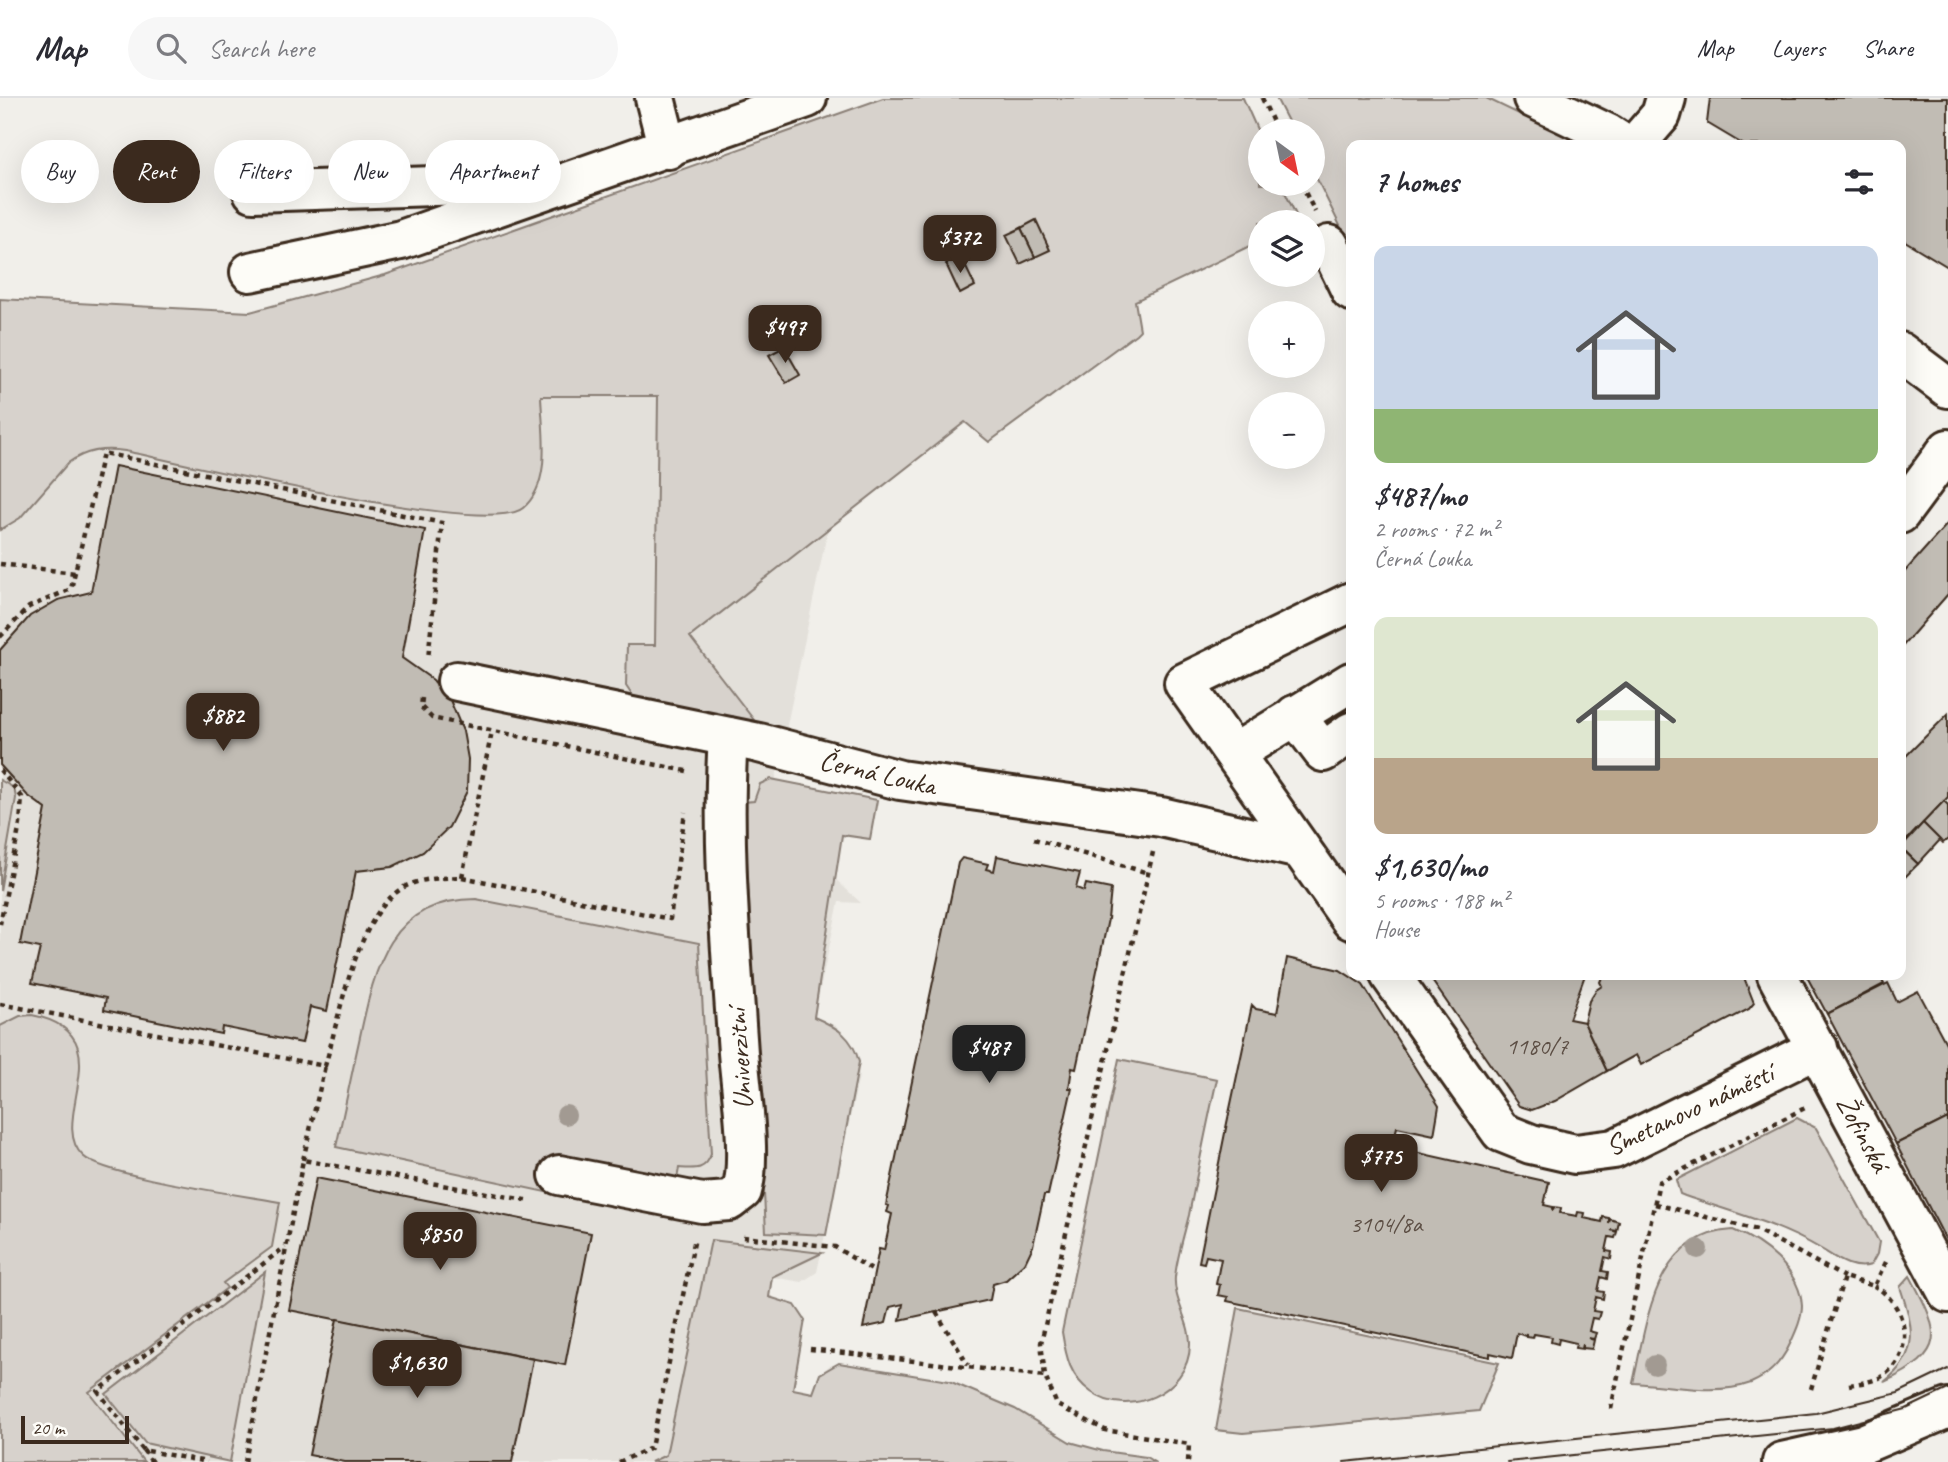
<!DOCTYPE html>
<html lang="en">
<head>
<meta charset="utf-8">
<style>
	body { margin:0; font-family:Caveat,sans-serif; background:#f7f7f7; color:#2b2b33; height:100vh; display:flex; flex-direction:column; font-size:26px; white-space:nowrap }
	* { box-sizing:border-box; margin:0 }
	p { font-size:23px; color:#7c7c81 }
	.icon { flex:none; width:38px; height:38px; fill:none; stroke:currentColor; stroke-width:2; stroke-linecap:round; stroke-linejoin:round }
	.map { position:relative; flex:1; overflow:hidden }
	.sheet { position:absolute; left:1346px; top:42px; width:560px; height:840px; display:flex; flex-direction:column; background:#fff; border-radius:14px; box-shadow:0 7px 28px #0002 }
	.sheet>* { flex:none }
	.guide { position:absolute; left:21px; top:42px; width:665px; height:63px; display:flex; gap:14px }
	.needle { width:46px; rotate:147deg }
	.buttons { position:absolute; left:1248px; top:21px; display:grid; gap:14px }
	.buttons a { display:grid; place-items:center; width:77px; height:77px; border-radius:50%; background:#fff; box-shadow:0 7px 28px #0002; font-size:35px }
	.scale { position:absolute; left:21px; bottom:18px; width:108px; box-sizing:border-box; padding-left:7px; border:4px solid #3b2a1e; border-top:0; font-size:19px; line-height:24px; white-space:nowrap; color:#3b2a1e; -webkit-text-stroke:5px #fdfcf7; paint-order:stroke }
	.price { position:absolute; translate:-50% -60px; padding:0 16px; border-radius:14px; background:#3b2a1e; color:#fff; font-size:23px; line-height:46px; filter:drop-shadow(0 2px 4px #0008) }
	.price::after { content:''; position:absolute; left:50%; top:42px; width:21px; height:16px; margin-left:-10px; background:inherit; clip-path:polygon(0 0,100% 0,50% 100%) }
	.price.current { background:#222; color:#fff }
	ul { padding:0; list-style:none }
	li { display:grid; align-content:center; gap:14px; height:371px; padding:0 28px }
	li span { display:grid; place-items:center; height:217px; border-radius:14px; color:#555 }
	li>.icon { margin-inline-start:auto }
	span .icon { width:126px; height:126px; fill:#fffc; stroke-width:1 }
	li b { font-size:30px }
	h2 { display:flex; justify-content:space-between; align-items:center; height:84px; padding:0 28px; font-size:30px }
	.chip { padding:0 24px; border-radius:32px; background:#fff; box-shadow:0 7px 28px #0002; font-size:24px; line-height:63px }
	.chip.current { background:#3b2a1e; color:#fff }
	header { display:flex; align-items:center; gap:42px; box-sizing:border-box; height:98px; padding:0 35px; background:#fff; border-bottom:2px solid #e1e1e2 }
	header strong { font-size:33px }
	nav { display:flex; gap:38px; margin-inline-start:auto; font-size:24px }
	.search { width:490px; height:63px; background:#f7f7f7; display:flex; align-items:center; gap:18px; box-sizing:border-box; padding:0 24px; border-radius:38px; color:#7c7c81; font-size:26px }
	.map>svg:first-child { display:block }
</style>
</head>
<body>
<header>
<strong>Map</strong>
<div class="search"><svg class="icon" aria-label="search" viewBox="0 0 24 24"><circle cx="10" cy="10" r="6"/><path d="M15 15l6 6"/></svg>Search here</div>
<nav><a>Map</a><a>Layers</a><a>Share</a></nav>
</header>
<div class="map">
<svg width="1948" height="1364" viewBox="0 0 1948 1364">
	<rect width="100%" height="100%" fill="#f1efea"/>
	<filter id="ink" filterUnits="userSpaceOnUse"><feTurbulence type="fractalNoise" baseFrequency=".0143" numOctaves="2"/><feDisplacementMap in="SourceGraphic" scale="14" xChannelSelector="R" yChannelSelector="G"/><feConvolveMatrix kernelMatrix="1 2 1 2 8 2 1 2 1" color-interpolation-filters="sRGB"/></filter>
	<g filter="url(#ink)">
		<path fill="#e3e0da" d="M474,270L693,303L844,354L768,718L861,805L839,804L814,919L836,928L845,936L856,953L859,978L817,1174L802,1184L772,1179L769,1199L795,1207L805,1222L793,1291L813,1295L820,1276L829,1268L849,1264L772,1364H0V350Z"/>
		<g fill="#d7d2cc" stroke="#897e75" stroke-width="2">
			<path d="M883,0H1243L1260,38V86H1281L1297,119L1290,124H1260V143L1135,203L1140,232L1136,236L989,344L965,324L690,539L757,626L636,603L626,588L627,547H655L658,298H541C542,332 553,385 523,410C490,439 183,365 125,353C103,350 86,352 68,365L20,420L0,432V201L250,214L385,177Z"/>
			<path d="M1276,0H1486L1584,47H1351V137L1345,138L1313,73L1312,33H1293Z"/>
			<path d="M771,681L877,702L870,741L842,737L814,919C837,929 853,939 859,964L826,1137L766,1134L744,704L754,703L760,686Z"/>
			<path d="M0,682L14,690L16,700L0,793Z"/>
			<path d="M476,801L699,845L711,1056C706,1073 694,1071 679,1070L677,1081L555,1096L336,1049C344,1014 351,979 359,943C374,874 387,801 476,801Z"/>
			<path d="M32,917C127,936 45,1022 83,1058C105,1079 243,1097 280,1104L272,1149L223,1185L227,1190L89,1294L144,1364H0V928L20,918Z"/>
			<path d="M1119,961L1217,981C1207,1026 1198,1071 1189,1117C1184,1137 1177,1159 1175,1179C1173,1202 1191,1225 1190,1247C1189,1295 1127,1321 1091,1294C1070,1279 1066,1259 1062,1234Z"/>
			<path d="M1797,1020L1816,1030L1879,1144L1877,1156L1871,1167C1852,1173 1836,1160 1821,1151C1779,1126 1732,1114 1685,1098L1680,1096L1676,1082Z"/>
			<path d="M1733,1132C1763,1144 1800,1172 1802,1208C1802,1220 1796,1233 1791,1244C1783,1262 1770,1277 1751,1285C1716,1298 1669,1287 1633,1285C1647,1224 1654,1136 1733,1132Z"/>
			<path d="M711,1142L822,1155L772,1179L769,1199L795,1207L805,1222L793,1291L813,1295L820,1276L839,1265L949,1283L1015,1311L1070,1344L1103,1353L1146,1359L1154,1364H651L666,1357Z"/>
			<path d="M265,1174L230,1364L145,1345L106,1296Z"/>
			<path d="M1910,1178C1941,1235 1948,1255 1884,1284C1921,1256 1913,1228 1900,1189Z"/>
			<path d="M1238,1210L1499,1265L1479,1313L1243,1335L1216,1332Z"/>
		</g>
		<g fill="#c1bcb4" stroke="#3b2a1e" stroke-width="2">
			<path d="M1710,0H1948V169L1900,140V47H1744L1707,25Z"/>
			<path d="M1036,122L1050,152L1035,159L1021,130Z"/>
			<path d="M1021,130L1035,159L1020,166L1006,137Z"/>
			<path d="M961,159L975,188L960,196L946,166Z"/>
			<path d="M784,249L800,277L786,285L769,257Z"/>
			<path d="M115,368L425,432L402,560L433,582L450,602L463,633L468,661L467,693L449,729L423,754L392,769L356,773L327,913L310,909L302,945L222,929L221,936L104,912L106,900L32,885L40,850L20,846L46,711L27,697L0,667V552L30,518L58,502L91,494Z"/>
			<path d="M1948,425V496L1900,551V479Z"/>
			<path d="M1948,616V699L1900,749V664Z"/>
			<path d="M1944,703L1948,707V741L1943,745L1923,725Z"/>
			<path d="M1923,725L1940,742L1918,766L1901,749Z"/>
			<path d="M1900,749L1918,766L1900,784Z"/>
			<path d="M997,758L1080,775L1076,790L1084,793L1086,786L1111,791L1108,821L1076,971L1072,970L1069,990H1072L1048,1097H1044L1033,1148L1025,1165L1006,1182L993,1186L990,1202L900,1222L903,1206L890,1209L886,1225L863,1230L879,1151L884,1152L892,1116L887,1114L889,1108L886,1107L958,765L962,760L988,766L986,771L994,773Z"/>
			<path d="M1287,860L1340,872L1363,887L1439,1008L1434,1037L1397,1029L1392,1049L1549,1084L1544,1107L1553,1109L1552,1113L1554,1109L1561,1110L1560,1115L1577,1118L1578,1114L1585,1115L1584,1120L1602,1124L1603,1119L1609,1120V1125L1610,1121L1619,1124L1617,1133L1611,1132L1617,1134L1615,1140L1609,1139L1606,1153L1612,1154L1611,1161L1605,1159L1602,1173L1608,1174L1607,1181L1601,1179L1598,1193L1604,1194L1603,1201L1596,1199L1593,1213L1600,1214L1598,1221L1592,1220L1589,1233L1596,1235L1594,1241L1588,1240L1594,1242L1592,1251L1583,1250V1246L1582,1251L1575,1250L1576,1245L1559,1241L1558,1246L1551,1244L1552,1239L1534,1236L1533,1240L1526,1239V1235L1525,1238L1517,1235L1512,1260L1490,1255V1259L1227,1203L1228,1199L1218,1197L1220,1187L1216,1186L1221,1161L1206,1158L1204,1165L1199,1164L1227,1025L1252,907L1256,911L1277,915Z"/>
			<path d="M1428,877H1585L1569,921L1584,924L1607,973L1555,1003L1532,1012L1519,1008Z"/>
			<path d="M1603,877H1743L1754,905L1749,911L1641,967L1636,957L1607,973L1584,924L1589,903L1596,892L1602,888L1600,884Z"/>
			<path d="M1806,877H1879L1884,886L1827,916Z"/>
			<path d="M1888,885L1897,904L1918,893L1948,949V1020L1896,1046L1827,916Z"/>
			<path d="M1948,1020V1146L1896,1046Z"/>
			<path d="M316,1080L591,1135L565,1267L289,1212Z"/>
			<path d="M337,1221L533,1261L512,1364H345L309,1357Z"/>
		</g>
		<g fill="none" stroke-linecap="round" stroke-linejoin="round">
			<defs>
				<g id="minor">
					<path d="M655,0L668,51"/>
					<path d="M1533,0L1608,36L1625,47"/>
					<path d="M1635,47L1661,17L1666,0"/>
					<path d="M253,94L527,85"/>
					<path d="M1329,147L1351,193"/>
					<path d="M250,174L401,142L807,0"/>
					<path d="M1900,254L1948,290"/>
					<path d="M1900,416L1948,351"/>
					<path d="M1351,504L1184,585L1351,822"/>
					<path d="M457,583L759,645L900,682L1161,719L1300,751"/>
					<path d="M1295,617L1323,654L1351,634"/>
					<path d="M1235,655L1351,584"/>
					<path d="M1390,877L1501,1034L1531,1046L1575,1056L1614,1051L1818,950"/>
					<path d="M1777,877L1948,1195"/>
					<path d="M559,1077L702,1105L729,1103L742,1093C752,1061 741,991 738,955C731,851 721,743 728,639"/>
					<path d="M1782,1364L1863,1346L1948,1310"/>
				</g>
			</defs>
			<use href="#minor" stroke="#3b2a1e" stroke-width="44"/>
			<g stroke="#3b2a1e" stroke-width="4.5" stroke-dasharray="5 5" stroke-linecap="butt">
				<path d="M1262,0L1277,33"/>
				<path d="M1301,86L1315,114"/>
				<path d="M0,466L75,475"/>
				<path d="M0,539L29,509L71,491L103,355L442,425L428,561"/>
				<path d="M422,600L421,609L432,620L691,674"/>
				<path d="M0,672L22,699L20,726L0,826"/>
				<path d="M1034,741L1148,775"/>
				<path d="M1153,754L1041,1245L1045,1278L1057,1307L1105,1332L1189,1346L1188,1364"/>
				<path d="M462,779L670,821L685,714"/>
				<path d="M0,906L325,968C340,917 356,817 404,789C421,780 443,780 462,779L492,633"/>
				<path d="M303,1062L325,968"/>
				<path d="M1655,1106L1757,1132L1844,1179"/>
				<path d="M743,1139L835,1149L875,1174"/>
				<path d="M936,1214L968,1267"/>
				<path d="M810,1251L1045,1278"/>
				<path d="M1849,1287C1860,1285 1871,1284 1881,1279C1917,1257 1908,1206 1874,1188"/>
				<path d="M1811,1291L1844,1179L1874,1188L1887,1162"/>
				<path d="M1611,1311L1659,1084L1807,1009"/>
				<path d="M143,1352L98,1293L285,1149"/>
				<path d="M152,1364L143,1352L207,1364"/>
				<path d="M245,1364L303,1062L531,1103"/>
				<path d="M619,1364L651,1350L695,1140"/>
			</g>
			<use href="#minor" stroke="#fdfcf7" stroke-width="38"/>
			<g stroke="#3b2a1e" stroke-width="2">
				<path d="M1344,1364L1816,1315L1898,1295L1948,1271"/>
				<path d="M1507,1364L1833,1330L1906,1311L1948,1291"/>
			</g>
		</g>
		<g fill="#a29a92">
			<circle cx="566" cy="1017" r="10"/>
			<circle cx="1698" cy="1151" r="10"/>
			<circle cx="1655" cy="1267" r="10"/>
		</g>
	</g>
	<g text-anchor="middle" stroke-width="6" stroke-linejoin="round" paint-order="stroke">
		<g font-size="24" fill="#5c4e44">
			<text x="1537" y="956">1180/7</text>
			<text x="1386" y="1134">3104/8a</text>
		</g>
		<g font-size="28" fill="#3b2a1e" stroke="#fdfcf7">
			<text transform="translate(878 674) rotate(13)" y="10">Černá Louka</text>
			<text transform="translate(739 961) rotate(-94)" y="10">Univerzitní</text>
			<text transform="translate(1689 1011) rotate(-25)" y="10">Smetanovo náměstí</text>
			<text transform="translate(1864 1035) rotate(62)" y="10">Žofinská</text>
		</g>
	</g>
</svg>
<div class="buttons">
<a><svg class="needle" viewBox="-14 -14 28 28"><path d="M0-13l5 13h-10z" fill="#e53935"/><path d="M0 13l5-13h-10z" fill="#7c7c81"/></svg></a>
<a><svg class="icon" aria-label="layers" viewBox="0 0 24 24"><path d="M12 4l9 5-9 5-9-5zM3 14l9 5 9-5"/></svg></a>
<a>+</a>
<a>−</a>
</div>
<div class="scale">20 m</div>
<b class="price" style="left:960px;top:177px">$372</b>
<b class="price" style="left:785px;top:267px">$497</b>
<b class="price" style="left:223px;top:655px">$882</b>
<b class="price current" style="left:989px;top:987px">$487</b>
<b class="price" style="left:1381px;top:1096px">$775</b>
<b class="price" style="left:440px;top:1174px">$850</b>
<b class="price" style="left:417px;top:1302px">$1,630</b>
<div class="guide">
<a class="chip">Buy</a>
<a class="chip current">Rent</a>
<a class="chip">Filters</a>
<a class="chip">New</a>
<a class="chip">Apartment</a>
</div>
<section class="sheet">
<h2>7 homes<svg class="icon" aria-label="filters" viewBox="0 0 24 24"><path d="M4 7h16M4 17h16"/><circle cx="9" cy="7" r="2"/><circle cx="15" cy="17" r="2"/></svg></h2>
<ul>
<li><span style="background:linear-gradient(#c9d6e8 75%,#8fb573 0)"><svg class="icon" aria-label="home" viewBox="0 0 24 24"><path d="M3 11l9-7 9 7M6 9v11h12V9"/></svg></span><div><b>$487/mo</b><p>2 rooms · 72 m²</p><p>Černá Louka</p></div></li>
<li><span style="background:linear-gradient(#dfe7d0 65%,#b9a48a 0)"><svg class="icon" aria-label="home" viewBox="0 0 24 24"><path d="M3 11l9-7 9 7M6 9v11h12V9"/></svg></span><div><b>$1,630/mo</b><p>5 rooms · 188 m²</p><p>House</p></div></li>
</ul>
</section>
</div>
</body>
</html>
